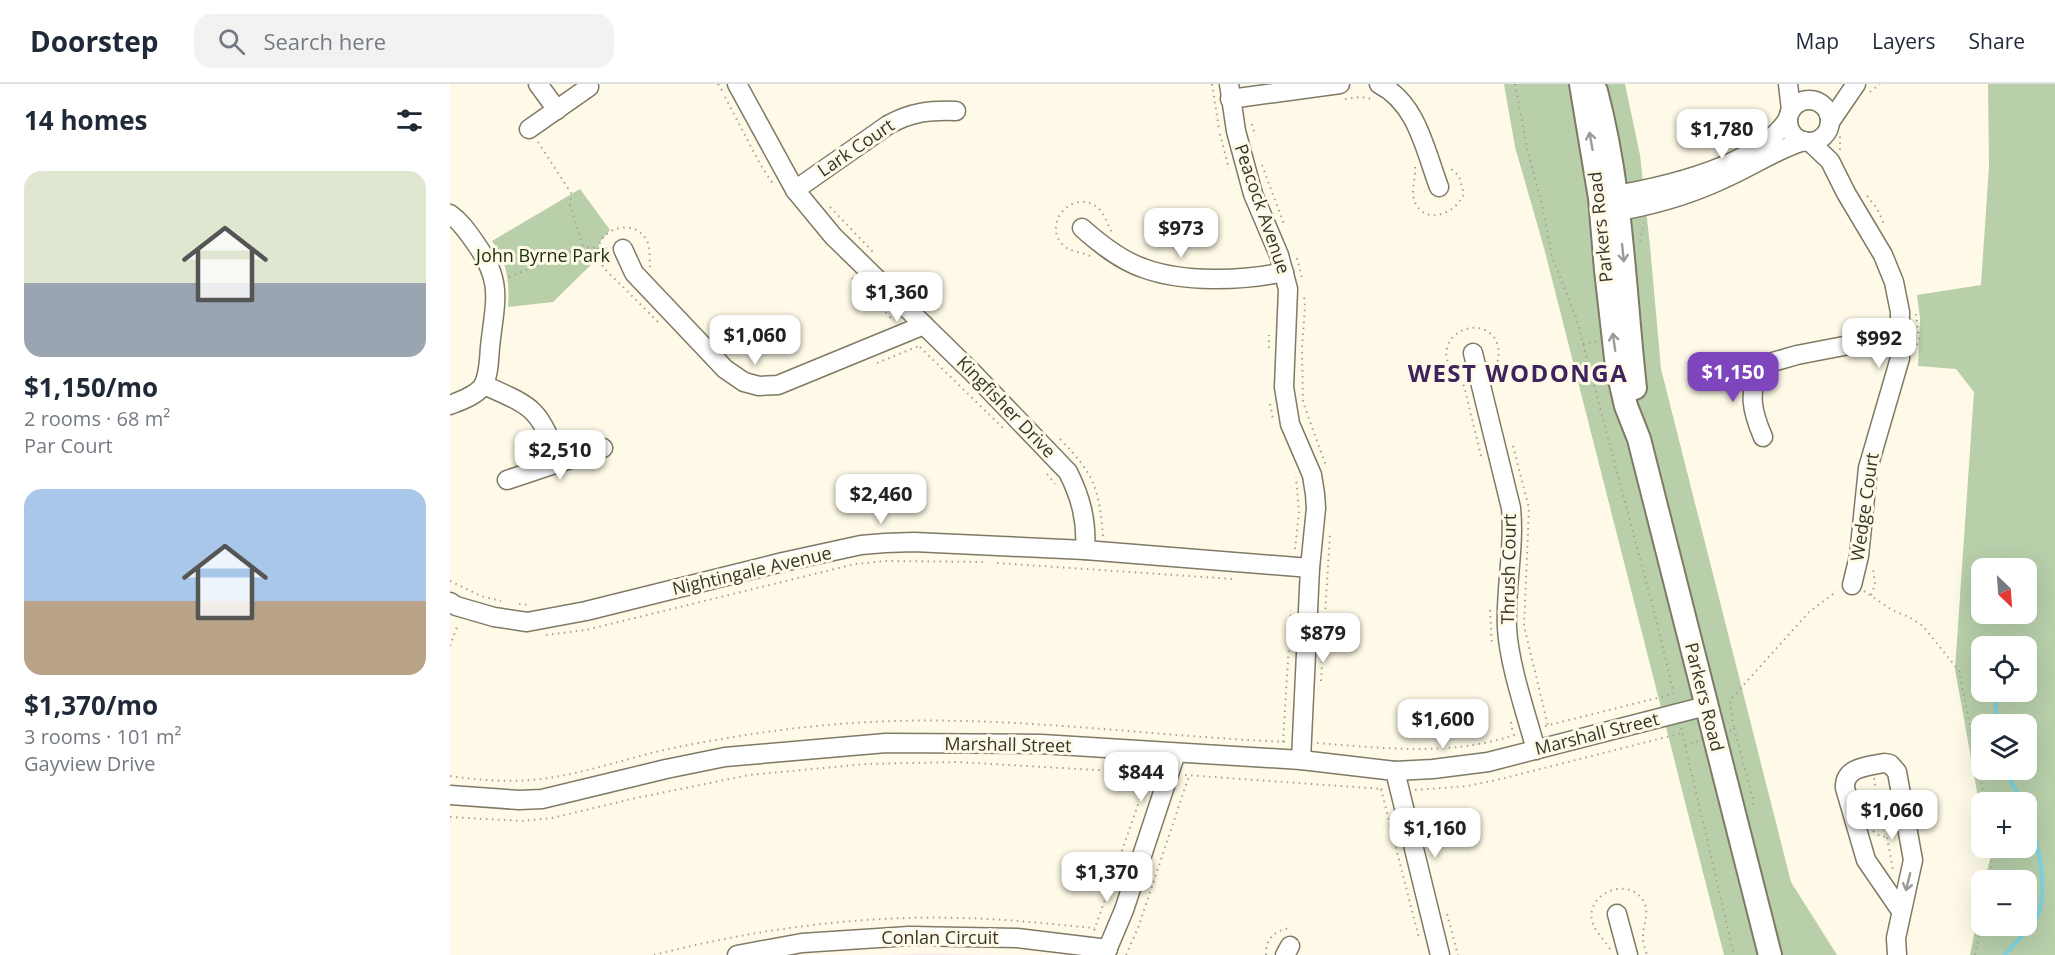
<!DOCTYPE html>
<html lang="en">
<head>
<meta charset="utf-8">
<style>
	body { margin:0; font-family:"Open Sans",sans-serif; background:#f2f2f3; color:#1f2937; height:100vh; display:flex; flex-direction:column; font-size:22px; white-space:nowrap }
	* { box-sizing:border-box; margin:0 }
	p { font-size:20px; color:#747a83 }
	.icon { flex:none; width:33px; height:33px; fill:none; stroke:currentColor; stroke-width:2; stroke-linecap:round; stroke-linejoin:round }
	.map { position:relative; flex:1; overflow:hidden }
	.sheet { display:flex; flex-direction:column; background:#fff; width:450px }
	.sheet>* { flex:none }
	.needle { width:39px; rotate:155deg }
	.tools { position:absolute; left:1521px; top:474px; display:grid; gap:12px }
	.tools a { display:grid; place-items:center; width:66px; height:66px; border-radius:12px; background:#fff; box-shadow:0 6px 24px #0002; font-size:30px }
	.price { position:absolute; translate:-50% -51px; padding:0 14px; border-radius:12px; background:#fff; color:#222; font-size:20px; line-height:39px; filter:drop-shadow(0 2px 3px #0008) }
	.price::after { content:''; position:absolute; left:50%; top:36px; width:18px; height:14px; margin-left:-9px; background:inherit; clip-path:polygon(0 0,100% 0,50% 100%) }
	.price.on { background:#7e45bc; color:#fff }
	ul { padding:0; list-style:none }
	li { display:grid; align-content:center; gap:12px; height:318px; padding:0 24px }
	li span { display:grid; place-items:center; height:186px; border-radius:18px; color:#555 }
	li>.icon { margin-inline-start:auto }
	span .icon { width:108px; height:108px; fill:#fffc; stroke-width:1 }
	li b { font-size:26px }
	h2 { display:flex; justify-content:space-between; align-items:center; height:72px; padding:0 24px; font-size:26px }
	header { display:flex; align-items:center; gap:36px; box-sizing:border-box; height:84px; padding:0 30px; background:#fff; border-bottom:2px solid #e0e1e3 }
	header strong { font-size:28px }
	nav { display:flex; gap:33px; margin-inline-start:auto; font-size:21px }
	.search { width:420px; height:54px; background:#f2f2f3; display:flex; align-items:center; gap:15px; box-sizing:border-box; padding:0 21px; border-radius:18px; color:#747a83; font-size:22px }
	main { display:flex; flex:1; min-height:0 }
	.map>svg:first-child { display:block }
</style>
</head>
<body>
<header>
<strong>Doorstep</strong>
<div class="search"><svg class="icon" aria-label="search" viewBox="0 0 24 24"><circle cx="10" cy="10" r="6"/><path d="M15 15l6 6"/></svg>Search here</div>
<nav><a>Map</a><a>Layers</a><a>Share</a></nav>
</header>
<main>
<section class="sheet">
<h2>14 homes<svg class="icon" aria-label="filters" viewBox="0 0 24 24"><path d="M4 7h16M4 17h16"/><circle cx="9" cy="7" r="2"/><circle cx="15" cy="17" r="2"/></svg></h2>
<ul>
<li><span style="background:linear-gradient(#dfe7d0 60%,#9aa5b1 0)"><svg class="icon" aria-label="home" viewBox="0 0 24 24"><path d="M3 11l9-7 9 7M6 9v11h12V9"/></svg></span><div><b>$1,150/mo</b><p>2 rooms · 68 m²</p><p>Par Court</p></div></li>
<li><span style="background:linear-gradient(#a9c7e8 60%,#b9a48a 0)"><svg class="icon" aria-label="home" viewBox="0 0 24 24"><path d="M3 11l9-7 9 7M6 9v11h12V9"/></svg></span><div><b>$1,370/mo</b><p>3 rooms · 101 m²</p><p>Gayview Drive</p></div></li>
</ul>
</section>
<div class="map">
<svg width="1605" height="871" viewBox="0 0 1605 871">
	<rect width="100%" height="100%" fill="#fefae7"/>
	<path fill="#ffe9ef" d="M475,869L546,871H549H436Z"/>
	<g fill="#b8cfaa" fill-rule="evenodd">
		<path d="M1054,0H1175L1190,71L1200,162L1211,285L1341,798L1387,871H1274L1094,164L1065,63Z"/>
		<path d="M1538,0H1605V871H1520L1531,815L1532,842H1576V796H1535L1540,775L1538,764H1576V718H1532L1531,730L1505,585L1524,308L1506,285L1468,282L1470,235L1467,211L1531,201L1539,82ZM1532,484H1576V530H1532ZM1532,562H1576V608H1532ZM1576,640V686H1532V640Z"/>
		<path d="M130,105L160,146L149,159L148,174L103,218L58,223C60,199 57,177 42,157Z"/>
	</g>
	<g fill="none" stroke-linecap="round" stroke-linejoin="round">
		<g stroke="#7fd4e1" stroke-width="4">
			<path d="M1536,560V562"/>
			<path d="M1544,608L1548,640"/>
			<path d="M1554,686L1573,718"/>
			<path d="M1555,871C1563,861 1580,845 1586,835C1601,807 1586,752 1576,724"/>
		</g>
		<defs>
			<g id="minor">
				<path d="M88,0L107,26"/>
				<path d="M287,0L345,106L383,152L522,288L618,388C631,414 637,437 635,466"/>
				<path d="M779,0L786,47L803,110L829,171L838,205L834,303L840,340L862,391L865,410L866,424L860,484L851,676"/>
				<path d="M929,0C967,19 975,66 989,103"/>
				<path d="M1338,0L1341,26"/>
				<path d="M780,15L890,0"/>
				<circle cx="1359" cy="37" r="21"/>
				<path d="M1380,38L1406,0"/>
				<path d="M79,45L139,3"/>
				<path d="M1360,58L1380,77L1396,109L1433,171L1444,198L1450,228V274L1418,384L1409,472L1402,501"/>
				<path d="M345,106L438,41C461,28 480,26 506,27"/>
				<path d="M1155,113C1209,104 1306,84 1338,35"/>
				<path d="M1157,129C1196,123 1237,112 1273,95C1301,83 1325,66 1354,57"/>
				<path d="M0,130C10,137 17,147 24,157C54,198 45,216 40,263C39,275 39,293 32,303C25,312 10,317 0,321"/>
				<path d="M632,144C650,160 670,176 693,184C733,199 793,197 834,188"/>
				<path d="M173,165L184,189L275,285L294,298L309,302L328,301L474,241"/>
				<path d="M1023,269L1061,424C1065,464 1055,504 1057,544C1059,581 1076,629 1086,666"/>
				<path d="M34,301C86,324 88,324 109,378"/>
				<path d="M1313,353C1301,325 1299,311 1309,282L1347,271L1451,251"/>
				<path d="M57,396L153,364"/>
				<path d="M0,518L6,522L44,533L77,538L136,527L333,478L411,461L435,459L464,458L635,466L860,484"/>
				<path d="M945,687L990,871"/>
				<path d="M0,711L69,716L92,715L216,685L275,673L436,659L591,660L851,676L945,687L983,685L1038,678L1256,622"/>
				<path d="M1167,830L1178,871"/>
				<path d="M287,871L352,859L459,852L567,854L658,865"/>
				<path d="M655,871L674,826L726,669"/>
				<path d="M835,871L840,862"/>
				<path d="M1447,871L1446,854L1463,776L1447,688L1440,680L1434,679C1418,682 1394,683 1395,704L1416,776L1451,827"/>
			</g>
			<g id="major">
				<path d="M1131,0L1150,114L1156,186L1167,283L1176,322L1189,355L1320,871"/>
				<path d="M1146,7C1172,104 1174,205 1185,304"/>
			</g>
		</defs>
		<use href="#minor" stroke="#7e7a65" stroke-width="21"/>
		<use href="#major" stroke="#7e7a65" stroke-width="26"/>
		<g stroke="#a6a294" stroke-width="2" stroke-dasharray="1.5 4.5" stroke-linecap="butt">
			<path d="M268,0L273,8"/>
			<path d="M762,0L769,45"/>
			<path d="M1065,0L1077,64L1092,121L1102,173L1126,233L1206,535L1225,615"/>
			<path d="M1420,8L1430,0"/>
			<path d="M275,13L310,80L323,100"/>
			<path d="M895,15L911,13L922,15"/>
			<path d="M802,40L805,52"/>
			<path d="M770,50L779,85"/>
			<path d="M88,58L121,109L120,121L133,163"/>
			<path d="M1390,66V51"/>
			<path d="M812,81L834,140"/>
			<path d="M965,83C966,93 961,105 964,116C973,142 1005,131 1014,110L1009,92L999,83"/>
			<path d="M1417,112L1427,124L1434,140"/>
			<path d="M380,123L424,169"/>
			<path d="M1190,157L1194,139"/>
			<path d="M640,172C632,168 621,168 614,162C590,140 624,103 648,124C655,130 657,140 662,148"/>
			<path d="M847,174L852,194"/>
			<path d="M200,183C199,174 201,163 196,155C180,129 136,151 151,179C155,187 164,194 170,200C183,213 196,226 209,239"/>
			<path d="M59,193L133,163L159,164"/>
			<path d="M402,194L444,237"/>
			<path d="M1466,230L1469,254L1466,265"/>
			<path d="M1133,260L1148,257"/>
			<path d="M470,263L554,345"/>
			<path d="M852,263L855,223L854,212"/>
			<path d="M819,264V251"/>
			<path d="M852,268L853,318L876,382"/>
			<path d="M427,279L469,262"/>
			<path d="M820,320L823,335"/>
			<path d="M610,355C645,391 649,404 653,453"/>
			<path d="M1063,362L1079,424L1074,542L1098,642"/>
			<path d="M1031,372C1027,354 1022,336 1018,318C1016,311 1015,302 1011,296C1005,285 993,280 997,264C1003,240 1041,235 1048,262C1050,271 1047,281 1044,289"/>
			<path d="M597,390L605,400"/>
			<path d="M845,465L849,428L846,393"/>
			<path d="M547,479L783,495"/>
			<path d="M0,497L31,512L51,517"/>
			<path d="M1414,507L1442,526L1459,533L1473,542L1509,587L1535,718"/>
			<path d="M1421,511L1425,501L1423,483"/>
			<path d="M69,520L81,521"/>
			<path d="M1040,526L1042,562"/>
			<path d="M96,551L136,546L405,480L436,477L535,478"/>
			<path d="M0,562L8,540"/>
			<path d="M871,597L880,450"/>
			<path d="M1061,638L1063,650"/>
			<path d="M1095,642L1223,610"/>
			<path d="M1231,644L1284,871"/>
			<path d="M1284,644L1304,719L1299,723"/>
			<path d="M1280,647L1284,644L1280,620L1281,615L1359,528L1387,507"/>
			<path d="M833,658L841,526"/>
			<path d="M867,659C934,664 1002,673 1067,650"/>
			<path d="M1235,661L1249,657"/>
			<path d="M735,691L933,705"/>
			<path d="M0,692C27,696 54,698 81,696C129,692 176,674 223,664C282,652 343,643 403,639C548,629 693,652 838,658"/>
			<path d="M1424,694L1426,706L1425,711L1436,719"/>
			<path d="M931,705L969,854"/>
			<path d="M965,706L1018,702L1051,695L1232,649"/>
			<path d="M0,733L73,737L102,734L186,714L299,691L416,680L507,678L699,689L644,847"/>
			<path d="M1423,747L1430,752L1437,753"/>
			<path d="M1442,751L1437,753L1443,786"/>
			<path d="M1540,796L1543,764"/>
			<path d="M997,830L1008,871"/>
			<path d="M1160,865C1154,855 1145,848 1142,837C1136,807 1182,791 1195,820C1199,832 1193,841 1193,853C1193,859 1195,865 1197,871"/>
			<path d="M204,871C305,845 409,831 513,834C557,835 601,840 645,844"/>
			<path d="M676,871L688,844L739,692"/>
			<path d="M816,871C816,854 823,848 839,844"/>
			<path d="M1525,871L1532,838"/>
		</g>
		<use href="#minor" stroke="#fff" stroke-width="18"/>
		<use href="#major" stroke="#fff" stroke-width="22"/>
	</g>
	<defs><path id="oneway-shaft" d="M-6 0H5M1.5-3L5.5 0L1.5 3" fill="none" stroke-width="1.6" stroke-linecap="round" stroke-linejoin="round" transform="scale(1.5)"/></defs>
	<g stroke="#9b9a96">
		<use href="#oneway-shaft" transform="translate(1141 57) rotate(-100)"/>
		<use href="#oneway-shaft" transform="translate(1173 169) rotate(84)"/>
		<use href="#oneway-shaft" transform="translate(1164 258) rotate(-98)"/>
		<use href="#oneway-shaft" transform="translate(1458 798) rotate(104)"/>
	</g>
	<g text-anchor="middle" stroke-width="6" stroke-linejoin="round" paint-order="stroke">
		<g font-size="18" fill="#37352c" stroke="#fefae7">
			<text transform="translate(406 64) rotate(-34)" y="6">Lark Court</text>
			<text transform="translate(812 125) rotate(71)" y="6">Peacock Avenue</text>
			<text transform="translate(1151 143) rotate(-96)" y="6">Parkers Road</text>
			<text transform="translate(556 323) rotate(46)" y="6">Kingfisher Drive</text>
			<text transform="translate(1415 423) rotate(-82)" y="6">Wedge Court</text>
			<text transform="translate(1059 485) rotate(-89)" y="6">Thrush Court</text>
			<text transform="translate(302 487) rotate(-13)" y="6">Nightingale Avenue</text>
			<text transform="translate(1254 613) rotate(76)" y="6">Parkers Road</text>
			<text transform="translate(1147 650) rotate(-14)" y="6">Marshall Street</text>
			<text transform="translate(558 661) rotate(1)" y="6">Marshall Street</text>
			<text x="490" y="860">Conlan Circuit</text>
		</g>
		<g font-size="18" fill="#1b3008" stroke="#fefae7">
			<text x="93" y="178">John Byrne Park</text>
		</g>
		<g font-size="24" font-weight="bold" letter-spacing="1.5" fill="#3e235d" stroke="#fefae7">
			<text x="1068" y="298">WEST WODONGA</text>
		</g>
	</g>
</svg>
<div class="tools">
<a><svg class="needle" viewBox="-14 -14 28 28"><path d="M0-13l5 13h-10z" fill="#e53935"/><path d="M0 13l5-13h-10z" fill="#747a83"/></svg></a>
<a><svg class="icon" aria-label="locate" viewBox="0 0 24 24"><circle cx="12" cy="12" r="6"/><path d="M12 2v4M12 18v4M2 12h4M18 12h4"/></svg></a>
<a><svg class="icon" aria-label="layers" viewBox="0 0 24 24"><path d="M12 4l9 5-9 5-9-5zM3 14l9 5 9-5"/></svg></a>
<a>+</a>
<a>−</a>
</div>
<b class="price" style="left:1272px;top:76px">$1,780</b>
<b class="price" style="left:731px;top:175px">$973</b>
<b class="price" style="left:447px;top:239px">$1,360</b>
<b class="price" style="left:305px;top:282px">$1,060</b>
<b class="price" style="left:1429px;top:285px">$992</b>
<b class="price on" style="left:1283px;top:319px">$1,150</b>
<b class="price" style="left:110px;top:397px">$2,510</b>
<b class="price" style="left:431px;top:441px">$2,460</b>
<b class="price" style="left:873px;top:580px">$879</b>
<b class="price" style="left:993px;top:666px">$1,600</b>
<b class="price" style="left:691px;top:719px">$844</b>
<b class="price" style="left:1442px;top:757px">$1,060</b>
<b class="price" style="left:985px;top:775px">$1,160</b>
<b class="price" style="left:657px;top:819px">$1,370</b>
</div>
</main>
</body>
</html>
